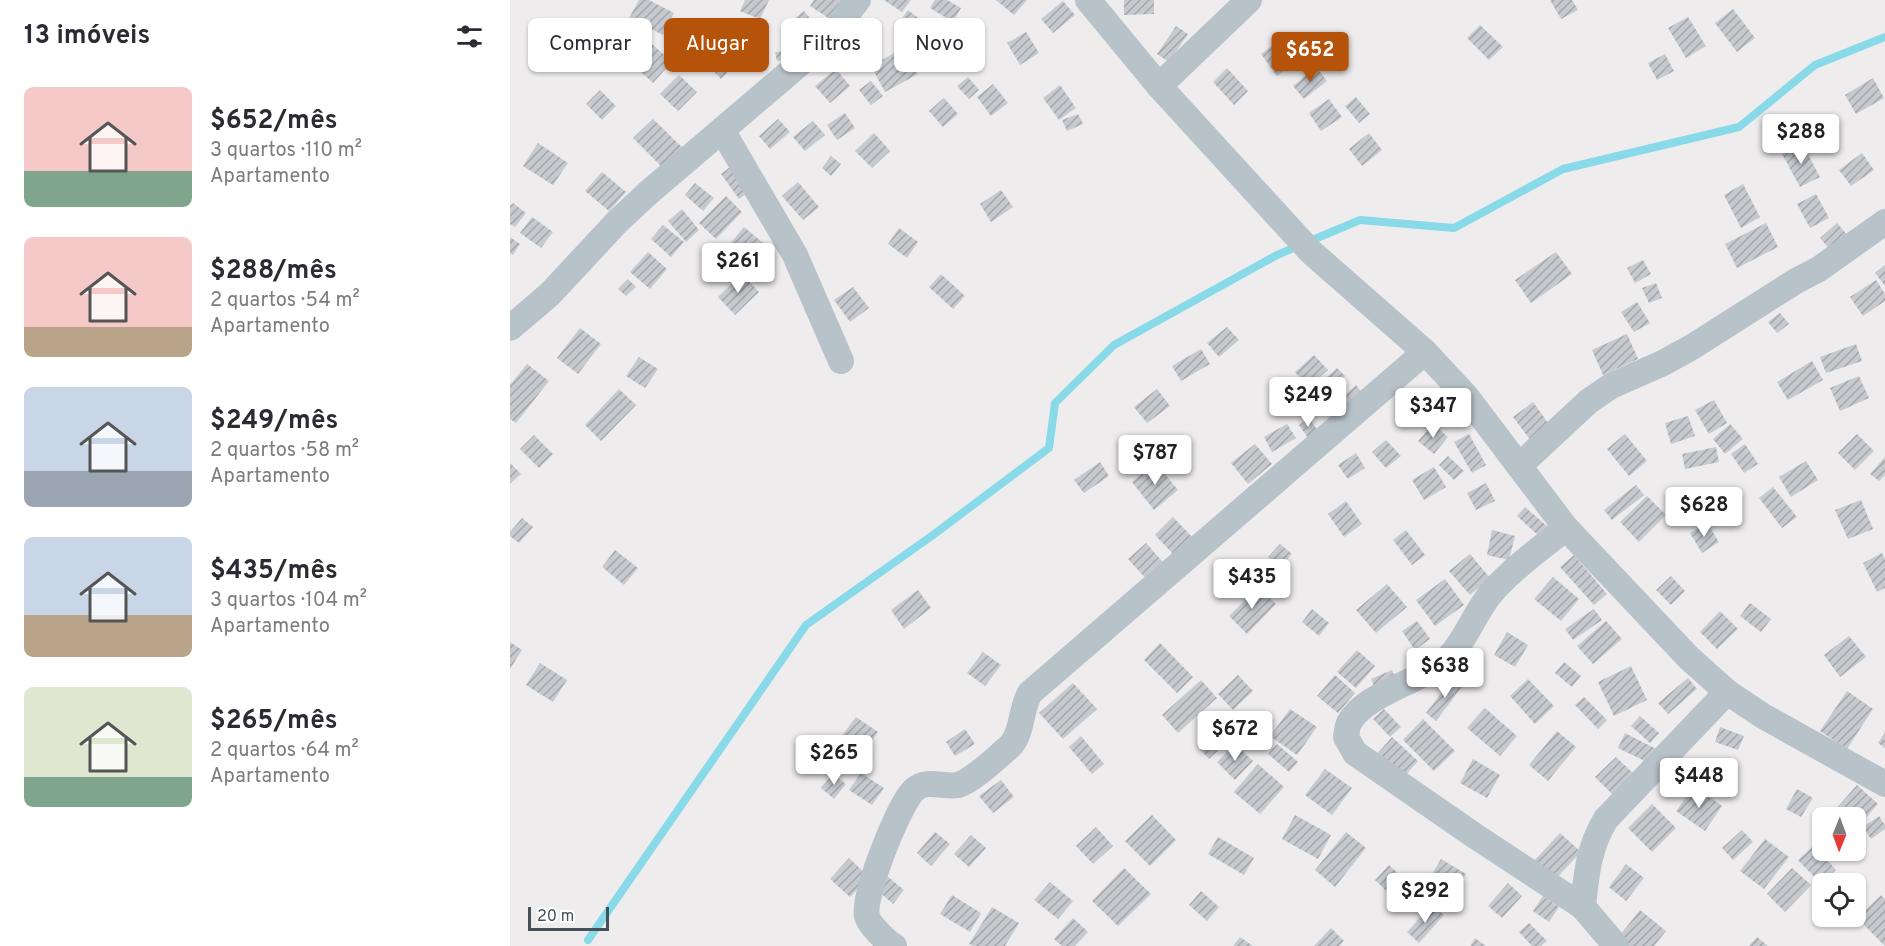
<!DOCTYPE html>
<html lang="pt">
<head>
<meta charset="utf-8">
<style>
	body { margin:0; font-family:Overpass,sans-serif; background:#f7f7f7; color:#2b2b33; height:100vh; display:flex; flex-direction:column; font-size:22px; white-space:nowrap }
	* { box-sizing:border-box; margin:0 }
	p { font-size:20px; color:#7c7c81 }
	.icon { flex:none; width:33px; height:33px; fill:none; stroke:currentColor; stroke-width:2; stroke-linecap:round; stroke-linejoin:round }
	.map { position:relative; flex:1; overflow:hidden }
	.panel { display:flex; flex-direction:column; background:#fff; width:510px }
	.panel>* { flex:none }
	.guide { position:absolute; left:18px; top:18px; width:570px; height:54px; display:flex; gap:12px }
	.needle { width:39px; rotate:181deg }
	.tools { position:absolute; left:1302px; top:807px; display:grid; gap:12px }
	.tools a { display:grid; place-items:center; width:54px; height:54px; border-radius:9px; background:#fff; box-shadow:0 2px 4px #0004; font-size:30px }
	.scale { position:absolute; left:18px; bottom:15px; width:81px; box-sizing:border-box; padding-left:6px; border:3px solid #455159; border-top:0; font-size:16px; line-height:21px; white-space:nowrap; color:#455159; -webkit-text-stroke:4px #fff; paint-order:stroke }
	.price { position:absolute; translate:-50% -51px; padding:0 14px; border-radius:6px; background:#fff; color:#222; font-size:20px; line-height:39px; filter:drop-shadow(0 2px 3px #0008) }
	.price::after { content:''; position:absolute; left:50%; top:36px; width:18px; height:14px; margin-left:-9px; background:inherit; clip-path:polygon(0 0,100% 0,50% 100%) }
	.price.active { background:#b45309; color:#fff }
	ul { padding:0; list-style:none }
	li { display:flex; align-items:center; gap:18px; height:150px; padding:0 24px }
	li span { display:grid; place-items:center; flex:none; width:168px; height:120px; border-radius:9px; color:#555 }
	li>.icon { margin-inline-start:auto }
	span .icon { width:72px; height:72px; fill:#fffc; stroke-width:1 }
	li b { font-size:26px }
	h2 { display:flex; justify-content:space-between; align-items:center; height:72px; padding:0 24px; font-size:26px }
	.tag { padding:0 21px; border-radius:9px; background:#fff; box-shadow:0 2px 4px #0004; font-size:21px; line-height:54px }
	.tag.active { background:#b45309; color:#fff }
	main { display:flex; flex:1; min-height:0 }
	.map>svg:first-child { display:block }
</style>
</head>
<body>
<main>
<section class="panel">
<h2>13 imóveis<svg class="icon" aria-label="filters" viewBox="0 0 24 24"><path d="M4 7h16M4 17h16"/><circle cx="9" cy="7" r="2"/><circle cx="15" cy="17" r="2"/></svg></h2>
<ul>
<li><span style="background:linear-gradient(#f6c9c9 70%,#7fa58c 0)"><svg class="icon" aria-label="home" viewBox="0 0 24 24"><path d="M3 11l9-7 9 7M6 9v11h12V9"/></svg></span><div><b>$652/mês</b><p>3 quartos · 110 m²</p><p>Apartamento</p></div></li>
<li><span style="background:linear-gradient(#f6c9c9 75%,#b9a48a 0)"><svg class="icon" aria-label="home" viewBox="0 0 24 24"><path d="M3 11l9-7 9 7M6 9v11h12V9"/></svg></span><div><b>$288/mês</b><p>2 quartos · 54 m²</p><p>Apartamento</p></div></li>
<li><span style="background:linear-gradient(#c9d6e8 70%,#9aa5b1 0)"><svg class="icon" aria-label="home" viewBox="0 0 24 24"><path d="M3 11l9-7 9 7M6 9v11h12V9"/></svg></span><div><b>$249/mês</b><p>2 quartos · 58 m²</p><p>Apartamento</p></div></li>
<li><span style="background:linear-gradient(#c9d6e8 65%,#b9a48a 0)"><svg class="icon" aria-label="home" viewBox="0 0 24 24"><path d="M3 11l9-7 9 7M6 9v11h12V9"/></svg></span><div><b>$435/mês</b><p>3 quartos · 104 m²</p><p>Apartamento</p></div></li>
<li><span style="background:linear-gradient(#dfe7d0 75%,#7fa58c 0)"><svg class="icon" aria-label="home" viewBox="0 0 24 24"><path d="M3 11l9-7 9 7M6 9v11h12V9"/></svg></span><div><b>$265/mês</b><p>2 quartos · 64 m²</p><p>Apartamento</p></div></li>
</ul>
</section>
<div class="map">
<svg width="1375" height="946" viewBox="0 0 1375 946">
	<defs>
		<pattern id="building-hatch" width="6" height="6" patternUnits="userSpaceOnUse" patternTransform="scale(1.5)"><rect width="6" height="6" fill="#c6cacf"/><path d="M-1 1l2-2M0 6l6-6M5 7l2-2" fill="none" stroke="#a3a6ab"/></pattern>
	</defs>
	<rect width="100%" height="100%" fill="#efeced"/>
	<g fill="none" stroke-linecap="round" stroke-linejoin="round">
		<path stroke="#88dae9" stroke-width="8" d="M78,940L296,625L423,535L539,448L545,403L604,345L767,255L850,220L944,228L1053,169L1229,127L1305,65L1375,37"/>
	</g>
	<g fill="url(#building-hatch)">
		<path d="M129,0H139L164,13L153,35L119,18Z"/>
		<path d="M235,0H259L250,19L230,11Z"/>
		<path d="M304,0H333L320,19L300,6Z"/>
		<path d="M374,0H401L392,12Z"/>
		<path d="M425,0H437L451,8L443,22L420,8Z"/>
		<path d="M486,0H517L504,15Z"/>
		<path d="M614,0H644V14L614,15Z"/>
		<path d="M1040,0H1062L1068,10L1051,19Z"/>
		<path d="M553,1L565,15L543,33L531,19Z"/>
		<path d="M1223,9L1245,38L1227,52L1205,23Z"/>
		<path d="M398,10L412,21L397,39L384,29Z"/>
		<path d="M294,11L313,34L297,47L278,24Z"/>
		<path d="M1178,17L1196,46L1176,58L1158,28Z"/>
		<path d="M970,25L993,47L979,60L957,38Z"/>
		<path d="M415,26L435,40L423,56L403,43Z"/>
		<path d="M666,26L678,34L659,62L647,54Z"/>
		<path d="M516,32L529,53L510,65L497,43Z"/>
		<path d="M773,37L790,58L767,76L751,54Z"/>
		<path d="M141,43L162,62L143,83L122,64Z"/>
		<path d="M212,47L227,62L211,79L196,63Z"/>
		<path d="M393,48L408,74L375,92L361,66Z"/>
		<path d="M283,50L285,57L267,61L265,52Z"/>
		<path d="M1155,54L1164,71L1147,80L1138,63Z"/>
		<path d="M806,67L817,81L794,99L783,86Z"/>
		<path d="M717,68L738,91L724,105L703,82Z"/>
		<path d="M326,69L340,86L320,103L305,86Z"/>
		<path d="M169,75L187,92L168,111L150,94Z"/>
		<path d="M458,77L469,90L459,99L447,86Z"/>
		<path d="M1363,78L1374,98L1346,114L1335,95Z"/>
		<path d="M361,81L373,96L361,105L349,90Z"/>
		<path d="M483,84L498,103L481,116L467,97Z"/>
		<path d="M550,85L566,108L549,120L533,98Z"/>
		<path d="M90,90L106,106L92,120L76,104Z"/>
		<path d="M846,97L860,114L849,123L835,106Z"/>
		<path d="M434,98L448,114L433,127L419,111Z"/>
		<path d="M819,99L832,117L811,131L799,113Z"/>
		<path d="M335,113L345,128L327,140L317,125Z"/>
		<path d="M568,114L573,124L557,131L552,120Z"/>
		<path d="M143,119L176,151L156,171L123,138Z"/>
		<path d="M268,119L280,132L260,149L249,136Z"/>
		<path d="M303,121L315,135L295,151L283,137Z"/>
		<path d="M364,133L380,151L362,168L345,151Z"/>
		<path d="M859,133L872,150L852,166L839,149Z"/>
		<path d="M28,143L58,163L43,185L13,166Z"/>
		<path d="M1292,143L1310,177L1290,187L1272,154Z"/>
		<path d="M1352,153L1364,170L1341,186L1329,170Z"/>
		<path d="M321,156L331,164L321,176L312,168Z"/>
		<path d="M224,164L243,189L229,199L211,174Z"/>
		<path d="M92,172L116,192L99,211L75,191Z"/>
		<path d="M288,182L309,207L293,220L272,196Z"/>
		<path d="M185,183L204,198L193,211L175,195Z"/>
		<path d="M1233,184L1250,217L1231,228L1214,195Z"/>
		<path d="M491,190L503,207L481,222L470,204Z"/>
		<path d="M1306,194L1319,218L1300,228L1287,204Z"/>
		<path d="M216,196L232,212L206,239L189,223Z"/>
		<path d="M3,203L16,213L5,227L0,224V206Z"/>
		<path d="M172,209L189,230L176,242L158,221Z"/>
		<path d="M22,217L43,232L31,248L10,233Z"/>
		<path d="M1256,223L1268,247L1227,268L1215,244Z"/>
		<path d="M1327,223L1340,238L1322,252L1310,238Z"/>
		<path d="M153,225L174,242L161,257L141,239Z"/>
		<path d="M234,227L259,248L244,266L219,245Z"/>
		<path d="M389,228L408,242L397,258L378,244Z"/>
		<path d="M0,237L10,244L3,255L0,253Z"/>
		<path d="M138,252L157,269L140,289L120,272Z"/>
		<path d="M1046,252L1062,274L1021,303L1005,280Z"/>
		<path d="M1133,260L1141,274L1125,283L1117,268Z"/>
		<path d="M1375,265V286L1365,273Z"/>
		<path d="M232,274L249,292L225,315L208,297Z"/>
		<path d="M431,274L455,296L443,309L419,287Z"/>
		<path d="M118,279L126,287L116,296L108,289Z"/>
		<path d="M1366,280L1375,294V301L1353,316L1340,297Z"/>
		<path d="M1146,283L1152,298L1139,303L1132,288Z"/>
		<path d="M343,287L359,308L340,322L324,300Z"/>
		<path d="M1127,302L1140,323L1124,332L1111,312Z"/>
		<path d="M1270,313L1279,324L1267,333L1258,322Z"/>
		<path d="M717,327L729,340L709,357L697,343Z"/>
		<path d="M70,328L91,344L68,374L47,358Z"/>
		<path d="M1117,334L1128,359L1093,375L1082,350Z"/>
		<path d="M1346,344L1352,361L1316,373L1310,357Z"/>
		<path d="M691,349L700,364L671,381L662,366Z"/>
		<path d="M804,355L818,370L798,387L785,372Z"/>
		<path d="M129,357L148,369L135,388L116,376Z"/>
		<path d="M1302,361L1313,380L1278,400L1267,382Z"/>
		<path d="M17,364L39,381L6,423L0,419V385Z"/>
		<path d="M827,368L835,376L825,385L817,377Z"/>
		<path d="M1349,376L1359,398L1330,411L1320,388Z"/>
		<path d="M846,385L854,395L837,411L828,402Z"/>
		<path d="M109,389L126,405L91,441L75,425Z"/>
		<path d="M647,389L660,406L637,423L624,407Z"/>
		<path d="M813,391L828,407L818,417L802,401Z"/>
		<path d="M1204,400L1217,423L1199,434L1185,410Z"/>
		<path d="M1023,402L1041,427L1021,441L1003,417Z"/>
		<path d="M1178,416L1185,436L1161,444L1155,423Z"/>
		<path d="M799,418L808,431L798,438L789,425Z"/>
		<path d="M777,424L786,438L762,452L754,437Z"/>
		<path d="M923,424L938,437L924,454L908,441Z"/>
		<path d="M1220,424L1233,439L1215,454L1203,439Z"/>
		<path d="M959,434L976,465L962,473L944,442Z"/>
		<path d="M1115,434L1137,461L1119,476L1097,449Z"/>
		<path d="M1347,434L1364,451L1345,470L1328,453Z"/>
		<path d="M24,435L43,454L29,468L10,449Z"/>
		<path d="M876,440L891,456L876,468L862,452Z"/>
		<path d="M745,444L762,464L738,484L721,463Z"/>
		<path d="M1235,444L1248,464L1234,473L1221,454Z"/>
		<path d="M1206,447L1209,462L1175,469L1172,454Z"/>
		<path d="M846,453L855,468L838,479L828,465Z"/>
		<path d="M938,456L954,471L944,480L929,465Z"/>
		<path d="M1375,457V475L1369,481L1360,474Z"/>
		<path d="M1296,461L1308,480L1281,497L1269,477Z"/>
		<path d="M590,462L599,476L574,493L564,480Z"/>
		<path d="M0,463L11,474L0,484Z"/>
		<path d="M646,463L668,490L644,510L622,482Z"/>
		<path d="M924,467L936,487L914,500L902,480Z"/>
		<path d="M976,483L985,501L966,510L957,493Z"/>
		<path d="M1126,485L1134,495L1102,520L1094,510Z"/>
		<path d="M1263,487L1287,517L1272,528L1249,498Z"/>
		<path d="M1137,496L1156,515L1129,542L1110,522Z"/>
		<path d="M1351,500L1363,529L1338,539L1325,510Z"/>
		<path d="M836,501L852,524L834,537L818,514Z"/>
		<path d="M1015,507L1038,527L1030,537L1007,516Z"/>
		<path d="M663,517L684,539L666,557L645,535Z"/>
		<path d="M12,518L23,527L9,543L0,536V532Z"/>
		<path d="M1197,523L1209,542L1192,553L1180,533Z"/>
		<path d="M896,530L915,555L902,565L883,540Z"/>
		<path d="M982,530L1005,536L999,560L977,555Z"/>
		<path d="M636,543L658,568L640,583L618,559Z"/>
		<path d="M770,544L782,554L770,567L758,557Z"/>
		<path d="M105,550L128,568L114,585L92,567Z"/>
		<path d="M1372,553L1375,559V588L1367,592L1353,563Z"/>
		<path d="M960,554L980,578L960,595L939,571Z"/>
		<path d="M1064,555L1097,594L1084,605L1050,567Z"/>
		<path d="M1161,576L1175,591L1161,605L1146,590Z"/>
		<path d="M1043,577L1069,599L1051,621L1024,599Z"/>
		<path d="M935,579L954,605L925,626L906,600Z"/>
		<path d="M877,584L897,607L866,633L846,610Z"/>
		<path d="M748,587L766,604L737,634L719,616Z"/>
		<path d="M408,590L421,608L394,629L381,610Z"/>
		<path d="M1240,603L1261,619L1251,632L1230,616Z"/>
		<path d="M802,609L819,623L809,636L792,622Z"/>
		<path d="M1084,609L1092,620L1063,640L1055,629Z"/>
		<path d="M1210,611L1228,629L1207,649L1190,632Z"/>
		<path d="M907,621L920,639L905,650L892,631Z"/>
		<path d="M1096,621L1112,639L1083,664L1067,646Z"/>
		<path d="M997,632L1018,645L1005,667L984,655Z"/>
		<path d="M1339,636L1356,657L1330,677L1314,655Z"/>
		<path d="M0,642L12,650L0,669Z"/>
		<path d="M650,643L683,677L667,693L634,660Z"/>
		<path d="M847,650L865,666L846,688L827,672Z"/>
		<path d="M473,652L491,665L475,686L457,673Z"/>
		<path d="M1054,662L1071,676L1062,687L1045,673Z"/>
		<path d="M30,663L57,680L43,702L16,685Z"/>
		<path d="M1121,666L1137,700L1104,716L1088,682Z"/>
		<path d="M882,670L887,683L866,691L861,679Z"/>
		<path d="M728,675L743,691L723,710L708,694Z"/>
		<path d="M825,675L845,693L828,713L807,696Z"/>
		<path d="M944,676L954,684L926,721L916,713Z"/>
		<path d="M1178,678L1187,689L1158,714L1148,703Z"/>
		<path d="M1018,679L1044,706L1025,724L1000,696Z"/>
		<path d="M691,680L707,698L668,733L652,715Z"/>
		<path d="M563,683L587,709L553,739L529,713Z"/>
		<path d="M1337,691L1363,709L1337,749L1310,731Z"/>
		<path d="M1074,697L1097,720L1088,729L1065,705Z"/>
		<path d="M975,708L1007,736L990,756L957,728Z"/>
		<path d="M780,709L807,727L787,755L760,736Z"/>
		<path d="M874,709L891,727L880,737L863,719Z"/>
		<path d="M1130,716L1149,733L1140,743L1121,726Z"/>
		<path d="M346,717L368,732L354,752L331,737Z"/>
		<path d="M913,719L945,751L924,771L893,740Z"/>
		<path d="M708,727L720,739L699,759L687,746Z"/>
		<path d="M1210,727L1234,736L1228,750L1205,742Z"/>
		<path d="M455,729L465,744L445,756L436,742Z"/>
		<path d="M1047,731L1066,747L1038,781L1019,765Z"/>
		<path d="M1375,732V748L1368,743Z"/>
		<path d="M1115,733L1148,750L1141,764L1108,748Z"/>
		<path d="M571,736L594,764L582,774L559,747Z"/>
		<path d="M882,737L908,761L893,778L867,754Z"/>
		<path d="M725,744L743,761L725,780L707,762Z"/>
		<path d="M767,744L788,762L779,772L758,754Z"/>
		<path d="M1106,757L1126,776L1105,797L1085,777Z"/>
		<path d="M963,759L990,775L977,798L950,783Z"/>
		<path d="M748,764L774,787L750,814L724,792Z"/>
		<path d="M815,769L842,788L822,815L795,795Z"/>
		<path d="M351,773L374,788L362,805L339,790Z"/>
		<path d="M323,774L336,784L324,799L311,788Z"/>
		<path d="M491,780L504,797L483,813L469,796Z"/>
		<path d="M1347,785L1368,804L1346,829V818H1329L1323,812Z"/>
		<path d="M1184,786L1212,806L1195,831L1166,811Z"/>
		<path d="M1287,789L1303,798L1291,817L1276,809Z"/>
		<path d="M1142,804L1166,828L1142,852L1118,828Z"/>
		<path d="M642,815L666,840L640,866L615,841Z"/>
		<path d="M785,815L821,835L808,859L772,839Z"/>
		<path d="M1369,816L1375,825V829L1361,839L1353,827Z"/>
		<path d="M586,827L603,846L583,864L566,846Z"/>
		<path d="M1232,830L1243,842L1223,860L1212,848Z"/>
		<path d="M425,832L440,844L421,866L407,853Z"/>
		<path d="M836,832L856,848L825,887L805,870Z"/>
		<path d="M1050,833L1071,852L1043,882L1022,863Z"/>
		<path d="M461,835L476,848L459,867L444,854Z"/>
		<path d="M708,837L744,858L734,875L698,854Z"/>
		<path d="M1255,839L1279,857L1254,889L1230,871Z"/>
		<path d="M1304,845L1326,870L1311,884L1288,860Z"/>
		<path d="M339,858L359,877L340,897L320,879Z"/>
		<path d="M931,859L956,874L939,901L915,886Z"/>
		<path d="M1116,864L1134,878L1116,901L1099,887Z"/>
		<path d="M879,865L907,891L893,907L865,880Z"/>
		<path d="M614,868L641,894L608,926L582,901Z"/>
		<path d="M1282,868L1301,885L1275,912L1257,894Z"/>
		<path d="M377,876L394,890L383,904L366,889Z"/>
		<path d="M540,882L563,901L548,919L524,900Z"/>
		<path d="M998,883L1012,896L992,918L978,906Z"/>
		<path d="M691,891L709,907L697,921L679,905Z"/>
		<path d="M442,895L471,913L460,932L430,914Z"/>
		<path d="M1371,895L1375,899V946L1347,918Z"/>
		<path d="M1033,896L1049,907L1039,922L1023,911Z"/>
		<path d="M922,905L934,915L909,943L897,932Z"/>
		<path d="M482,907L509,923L495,946H463L459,944Z"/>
		<path d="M1130,910L1156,931L1144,946H1116L1107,939Z"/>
		<path d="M563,918L578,932L565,946H552L544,939Z"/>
		<path d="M1019,923L1037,941L1031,946H1022L1009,932Z"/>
		<path d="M821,928L834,941L829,946H804Z"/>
		<path d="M730,937L743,946H723Z"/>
		<path d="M1247,937L1258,946H1239Z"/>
		<path d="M965,938L976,946H960Z"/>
	</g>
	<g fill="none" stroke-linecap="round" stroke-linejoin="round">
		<g stroke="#b8c2c9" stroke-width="26">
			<path d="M578,0L649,86L801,252L915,352L956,396L1056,528L1179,658L1217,692L1253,716L1375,784"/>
			<path d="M649,86L739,0"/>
			<path d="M212,130L285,255L331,361"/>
			<path d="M0,328L40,294L107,222L138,193L314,43L348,0"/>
			<path d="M1009,466L1079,401L1101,386L1153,363L1182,347L1286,281L1309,269L1375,222"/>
			<path d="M1056,528C1031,548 1003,568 982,592C963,614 955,645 932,663C907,682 854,695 839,723C837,727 837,732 836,737L845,753L965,836L1073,907"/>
			<path d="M384,946C377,942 359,925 357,916C352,897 389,804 404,790C417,778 434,788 448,785C464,780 486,758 499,747C513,734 510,710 520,693L915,352"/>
			<path d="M1106,946L1073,907C1076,875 1079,846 1096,819L1217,692"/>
		</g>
	</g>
</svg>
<div class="tools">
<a><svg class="needle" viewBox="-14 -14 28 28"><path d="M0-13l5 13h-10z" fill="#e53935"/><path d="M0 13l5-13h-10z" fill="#7c7c81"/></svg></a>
<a><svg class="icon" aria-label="locate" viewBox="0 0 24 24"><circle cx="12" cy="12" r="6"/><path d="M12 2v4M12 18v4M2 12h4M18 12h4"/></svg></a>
</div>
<div class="scale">20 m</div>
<b class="price active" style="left:800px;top:83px">$652</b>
<b class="price" style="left:1291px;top:165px">$288</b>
<b class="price" style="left:228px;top:294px">$261</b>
<b class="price" style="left:798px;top:428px">$249</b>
<b class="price" style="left:923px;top:439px">$347</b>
<b class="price" style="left:645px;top:486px">$787</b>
<b class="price" style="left:1194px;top:538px">$628</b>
<b class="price" style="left:742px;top:610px">$435</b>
<b class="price" style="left:935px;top:699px">$638</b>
<b class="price" style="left:725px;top:762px">$672</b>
<b class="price" style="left:324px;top:786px">$265</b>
<b class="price" style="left:1189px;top:809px">$448</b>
<b class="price" style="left:915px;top:924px">$292</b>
<div class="guide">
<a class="tag">Comprar</a>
<a class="tag active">Alugar</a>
<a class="tag">Filtros</a>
<a class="tag">Novo</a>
</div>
</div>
</main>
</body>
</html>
